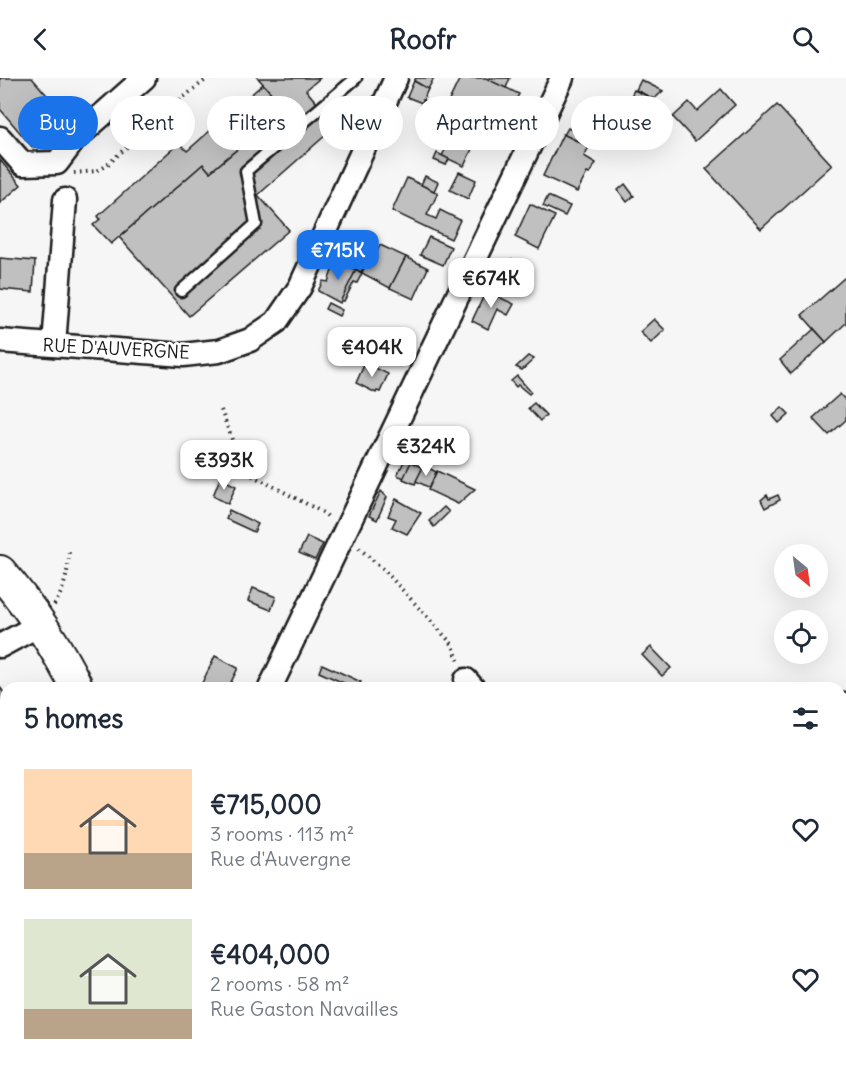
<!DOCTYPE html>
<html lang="en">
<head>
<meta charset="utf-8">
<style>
	body { margin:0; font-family:Delius,sans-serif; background:#f6f6f7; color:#1f2937; height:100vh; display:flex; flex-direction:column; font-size:22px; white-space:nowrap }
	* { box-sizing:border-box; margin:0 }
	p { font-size:20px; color:#747a83 }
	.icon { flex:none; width:33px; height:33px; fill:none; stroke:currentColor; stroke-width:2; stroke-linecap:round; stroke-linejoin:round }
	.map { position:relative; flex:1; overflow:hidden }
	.details { position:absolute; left:0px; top:604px; width:846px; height:386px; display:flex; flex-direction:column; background:#fff; border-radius:18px 18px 0 0; box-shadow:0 6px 24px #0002 }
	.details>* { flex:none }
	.hud { position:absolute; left:18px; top:18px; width:810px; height:54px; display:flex; gap:12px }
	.needle { width:39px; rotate:151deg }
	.controls { position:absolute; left:774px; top:466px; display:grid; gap:12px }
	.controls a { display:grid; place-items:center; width:54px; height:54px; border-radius:50%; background:#fff; box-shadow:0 6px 24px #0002; font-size:30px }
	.price { position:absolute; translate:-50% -51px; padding:0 14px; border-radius:12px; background:#fff; color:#222; font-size:20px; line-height:39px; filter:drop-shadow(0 2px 3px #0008) }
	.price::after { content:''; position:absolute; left:50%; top:36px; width:18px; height:14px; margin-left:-9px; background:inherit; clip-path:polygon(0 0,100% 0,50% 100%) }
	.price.current { background:#1a73e8; color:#fff }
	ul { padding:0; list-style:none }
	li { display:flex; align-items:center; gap:18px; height:150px; padding:0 24px }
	li span { display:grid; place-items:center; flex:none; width:168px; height:120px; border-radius:0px; color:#555 }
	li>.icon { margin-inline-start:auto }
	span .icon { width:72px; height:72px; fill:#fffc; stroke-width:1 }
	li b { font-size:26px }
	h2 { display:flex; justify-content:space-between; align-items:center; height:72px; padding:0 24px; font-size:26px }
	.tag { padding:0 21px; border-radius:27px; background:#fff; box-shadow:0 6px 24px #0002; font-size:21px; line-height:54px }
	.tag.current { background:#1a73e8; color:#fff }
	header { display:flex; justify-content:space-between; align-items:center; height:78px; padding:0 24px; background:#fff; font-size:27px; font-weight:800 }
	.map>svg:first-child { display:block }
</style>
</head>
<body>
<header><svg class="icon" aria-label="back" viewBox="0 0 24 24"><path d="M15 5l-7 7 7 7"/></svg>Roofr<svg class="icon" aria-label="search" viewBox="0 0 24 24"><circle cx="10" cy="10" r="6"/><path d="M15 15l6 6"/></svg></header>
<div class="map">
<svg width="846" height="989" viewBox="0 0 846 989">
	<rect width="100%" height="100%" fill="#f6f6f6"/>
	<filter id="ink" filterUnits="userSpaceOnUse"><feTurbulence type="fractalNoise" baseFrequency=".0167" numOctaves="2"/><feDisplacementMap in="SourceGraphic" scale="12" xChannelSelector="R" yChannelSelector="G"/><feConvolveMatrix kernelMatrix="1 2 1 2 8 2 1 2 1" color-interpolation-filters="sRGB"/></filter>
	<g filter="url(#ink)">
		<g fill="#c0c0c0" stroke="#1c1c1c" stroke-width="1.5">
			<path d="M0,0H32L58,30L28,55L37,66L33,70L0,31Z"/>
			<path d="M258,0H320L306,12L336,48L258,117L289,152L189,238L119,159L203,86L210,94L285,31Z"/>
			<path d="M416,0H434L428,11L414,3Z"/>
			<path d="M460,0H486L519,16L495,64L485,59L488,55L484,52L486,49L446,29Z"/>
			<path d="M490,0H510L506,10L489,2Z"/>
			<path d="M641,2L663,13L654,21L636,12Z"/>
			<path d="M414,3L428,11L422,25L407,19Z"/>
			<path d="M263,6L285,31L210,94L203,86L111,166L93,147L100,141L98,138L179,65L187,73Z"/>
			<path d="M721,11L735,27L695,63L673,39L689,24L697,33Z"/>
			<path d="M634,12L654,21L613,57L610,54L615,50L613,48L621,38Z"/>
			<path d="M423,22L437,29L434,34L420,28Z"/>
			<path d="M438,25L446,29L442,38L434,34Z"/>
			<path d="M777,27L832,87L761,151L706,91Z"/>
			<path d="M446,29L473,43L469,51L442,38Z"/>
			<path d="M58,30L67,40L37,66L28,55Z"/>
			<path d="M458,46L479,56L464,88L442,78Z"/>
			<path d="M568,50L585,58L582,65L564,57Z"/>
			<path d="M563,56L589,69L584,78L596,85L589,96L587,95L577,114L543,98Z"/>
			<path d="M437,75L449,81L446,87L434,82Z"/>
			<path d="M0,82L21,107L0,125Z"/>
			<path d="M459,94L476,102L468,121L450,112Z"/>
			<path d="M425,98L438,104L434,113L421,107Z"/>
			<path d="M407,100L438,115L427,137L436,141L440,132L460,142L451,161L392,133Z"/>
			<path d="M625,106L634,118L627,124L618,112Z"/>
			<path d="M548,118L570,128L565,138L543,128Z"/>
			<path d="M530,126L555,138L539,171L515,159Z"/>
			<path d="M429,159L451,169L443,187L420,177Z"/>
			<path d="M380,167L406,179L390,210L362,195L368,179L373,181Z"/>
			<path d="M330,168L345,176L342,184L326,176Z"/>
			<path d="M345,176L365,186L361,194L342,184Z"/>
			<path d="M406,179L428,190L414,221L390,210Z"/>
			<path d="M0,180L35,183L33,214L0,211Z"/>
			<path d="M336,181L356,192L340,225L318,213L323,203L328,204Z"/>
			<path d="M511,181L531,191L520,214L501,205Z"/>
			<path d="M356,192L362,195L357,205L354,204L344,223L341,222Z"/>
			<path d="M844,200L846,202V245L826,264L802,237Z"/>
			<path d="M486,213L514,226L508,237L497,231L488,251L472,243Z"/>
			<path d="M328,225L342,232L339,238L325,231Z"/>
			<path d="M654,241L665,252L651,265L640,254Z"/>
			<path d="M814,251L826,264L791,296L780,282Z"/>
			<path d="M528,278L534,281L522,292L516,289Z"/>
			<path d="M365,285L388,296L380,314L377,313L376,315L356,305Z"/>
			<path d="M517,298L531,314L529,316L518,307L516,309L511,303Z"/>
			<path d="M840,316L846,323V342L829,357L813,340Z"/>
			<path d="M534,325L546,337L540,343L528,330Z"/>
			<path d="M782,329L789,336L779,345L773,338Z"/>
			<path d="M432,355L449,364L440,383L422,375Z"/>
			<path d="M407,378L413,382L404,400L397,397Z"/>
			<path d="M411,384L423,390L415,406L403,401Z"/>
			<path d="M424,387L436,394L430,410L416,403Z"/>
			<path d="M437,393L475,411L458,426L428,412Z"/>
			<path d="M220,400L236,408L228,426L213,418Z"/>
			<path d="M381,413L387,419L377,442L369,438Z"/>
			<path d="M767,417L769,421L778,417L780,422L765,430L761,422Z"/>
			<path d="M396,421L421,435L407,456L392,449L396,441L388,438Z"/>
			<path d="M444,429L449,434L434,449L429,443Z"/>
			<path d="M229,432L258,446L254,454L226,441Z"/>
			<path d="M307,459L323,466L315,482L299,475Z"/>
			<path d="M253,510L276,519L271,532L248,523Z"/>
			<path d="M651,569L671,590L662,598L642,577Z"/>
			<path d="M215,578L238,590L228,610H208L201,607Z"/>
			<path d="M322,586L361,604L355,610L319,594Z"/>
			<path d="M0,609L6,618V658L0,649Z"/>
			<path d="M0,717L6,726V763L1,765Z"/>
			<path d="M0,905L6,908L3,920L6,921V937L3,943L0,941Z"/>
			<path d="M846,947V970L840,965V954Z"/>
			<path d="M14,984H42L40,989H18L13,986Z"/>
			<path d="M304,984H333L338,989H301Z"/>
			<path d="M396,984L400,989H377L379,984Z"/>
			<path d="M498,984H513L517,989H492Z"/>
			<path d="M707,984H742L741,989H711Z"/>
			<path d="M752,984H783L784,985L780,989H757Z"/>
		</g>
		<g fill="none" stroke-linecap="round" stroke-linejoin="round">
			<defs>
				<path id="lane" d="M181,213L256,146L246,93L356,0"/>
				<g id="street">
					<path d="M0,60L23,86L57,85L75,61L144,0"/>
					<path d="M0,263L183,277L219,273L250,262L276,244L300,209L396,0"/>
					<path d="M54,267L65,122"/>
					<path d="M0,568L39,547"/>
					<path d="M466,602L473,610"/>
					<path d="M270,610L562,0"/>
					<path d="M840,631L846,626"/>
					<path d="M1,807L6,796"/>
					<path d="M813,984L820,989"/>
					<path d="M450,989L456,984"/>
				</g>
				<g id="secondary">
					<path d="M0,494C30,529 57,569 77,610"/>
					<path d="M149,984L154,989"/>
					<path d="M187,984L189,989"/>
					<path d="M86,989L89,986"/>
				</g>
			</defs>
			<use href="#lane" stroke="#1c1c1c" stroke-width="15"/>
			<use href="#street" stroke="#1c1c1c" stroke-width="27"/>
			<use href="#secondary" stroke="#1c1c1c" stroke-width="36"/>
			<g stroke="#1c1c1c" stroke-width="4" stroke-dasharray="1.5 4.5" stroke-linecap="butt">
				<path d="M145,25L158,40"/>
				<path d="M74,95L97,93L106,88L166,33L208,0"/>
				<path d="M221,332L236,372V389L324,435L330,441"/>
				<path d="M359,470L385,493L453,567L459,585"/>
				<path d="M54,527C65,511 69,490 69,471"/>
			</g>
			<use href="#lane" stroke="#fff" stroke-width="10"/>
			<use href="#street" stroke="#fff" stroke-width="22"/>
			<use href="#secondary" stroke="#fff" stroke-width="32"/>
		</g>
	</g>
	<g text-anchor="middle" stroke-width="5" stroke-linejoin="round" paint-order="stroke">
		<g font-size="18" fill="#1c1c1c" stroke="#fff">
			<text transform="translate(116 271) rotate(3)" y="6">RUE D'AUVERGNE</text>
		</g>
	</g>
</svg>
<div class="controls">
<a><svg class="needle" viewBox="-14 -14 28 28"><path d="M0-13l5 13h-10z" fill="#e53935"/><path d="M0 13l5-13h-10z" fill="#747a83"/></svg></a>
<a><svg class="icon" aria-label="locate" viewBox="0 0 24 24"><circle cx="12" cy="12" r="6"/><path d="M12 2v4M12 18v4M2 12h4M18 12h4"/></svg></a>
</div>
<b class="price current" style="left:338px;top:203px">€715K</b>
<b class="price" style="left:491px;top:231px">€674K</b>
<b class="price" style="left:372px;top:300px">€404K</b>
<b class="price" style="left:426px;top:399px">€324K</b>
<b class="price" style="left:224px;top:413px">€393K</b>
<div class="hud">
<a class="tag current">Buy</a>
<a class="tag">Rent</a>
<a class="tag">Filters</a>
<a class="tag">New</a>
<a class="tag">Apartment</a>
<a class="tag">House</a>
</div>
<section class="details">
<h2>5 homes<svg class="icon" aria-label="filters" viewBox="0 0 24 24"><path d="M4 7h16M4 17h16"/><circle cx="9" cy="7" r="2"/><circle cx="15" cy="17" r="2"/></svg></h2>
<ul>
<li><span style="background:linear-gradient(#ffd9b3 70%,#b9a48a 0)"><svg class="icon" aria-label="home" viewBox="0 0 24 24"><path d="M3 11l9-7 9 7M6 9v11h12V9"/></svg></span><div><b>€715,000</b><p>3 rooms · 113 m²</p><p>Rue d'Auvergne</p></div><svg class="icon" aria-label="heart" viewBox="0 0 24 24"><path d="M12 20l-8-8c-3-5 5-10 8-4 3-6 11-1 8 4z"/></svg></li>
<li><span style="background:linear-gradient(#dfe7d0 75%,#b9a48a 0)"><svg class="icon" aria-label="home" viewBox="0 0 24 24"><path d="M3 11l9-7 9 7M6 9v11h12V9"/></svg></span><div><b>€404,000</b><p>2 rooms · 58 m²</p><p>Rue Gaston Navailles</p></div><svg class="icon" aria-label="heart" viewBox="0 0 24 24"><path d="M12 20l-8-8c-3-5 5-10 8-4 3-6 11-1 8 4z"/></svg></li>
</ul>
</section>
</div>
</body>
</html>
